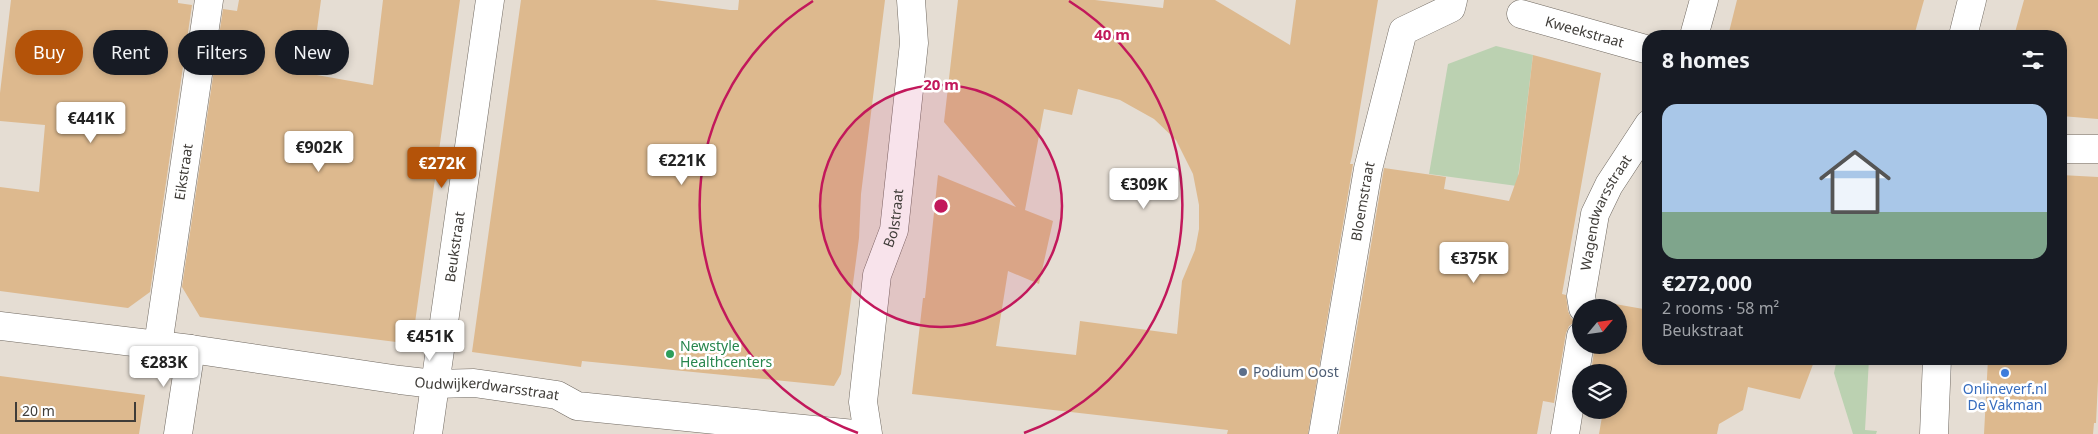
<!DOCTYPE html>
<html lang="en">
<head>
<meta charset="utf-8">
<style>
	body { margin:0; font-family:"Noto Sans",sans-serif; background:#20242c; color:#f1f3f6; height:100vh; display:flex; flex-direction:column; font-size:19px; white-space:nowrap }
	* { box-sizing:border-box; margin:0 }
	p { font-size:16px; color:#9ea1a6 }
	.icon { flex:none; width:28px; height:28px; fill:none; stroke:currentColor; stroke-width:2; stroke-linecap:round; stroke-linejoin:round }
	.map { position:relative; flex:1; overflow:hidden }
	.sheet { position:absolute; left:1642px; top:30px; width:425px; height:335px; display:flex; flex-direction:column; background:#171b24; border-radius:20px; box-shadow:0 2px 8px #0003 }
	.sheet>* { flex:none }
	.top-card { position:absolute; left:15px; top:30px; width:475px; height:45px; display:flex; gap:10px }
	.needle { width:32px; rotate:61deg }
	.controls { position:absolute; left:1572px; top:299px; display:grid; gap:10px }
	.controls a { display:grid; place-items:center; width:55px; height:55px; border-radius:50%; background:#171b24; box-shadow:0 2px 8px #0003; font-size:25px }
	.scale { position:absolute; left:15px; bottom:12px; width:121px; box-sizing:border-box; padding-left:5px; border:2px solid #3f3c38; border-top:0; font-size:14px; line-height:18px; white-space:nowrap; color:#3f3c38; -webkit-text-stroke:4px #fff; paint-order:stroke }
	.price { position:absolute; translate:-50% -42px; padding:0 11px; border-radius:5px; background:#fff; color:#222; font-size:16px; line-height:32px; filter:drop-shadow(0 1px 2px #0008) }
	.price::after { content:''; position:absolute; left:50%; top:30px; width:15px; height:11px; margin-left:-8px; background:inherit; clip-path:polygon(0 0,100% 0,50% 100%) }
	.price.current { background:#b45309; color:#fff }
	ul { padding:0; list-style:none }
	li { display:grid; align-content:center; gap:10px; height:265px; padding:0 20px }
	li span { display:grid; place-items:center; height:155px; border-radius:15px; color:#555 }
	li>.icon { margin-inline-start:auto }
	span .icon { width:90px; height:90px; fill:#fffc; stroke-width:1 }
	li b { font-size:21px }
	h2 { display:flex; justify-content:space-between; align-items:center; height:60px; padding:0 20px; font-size:21px }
	.tag { padding:0 18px; border-radius:22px; background:#171b24; box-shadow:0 2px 8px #0003; font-size:18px; line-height:45px }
	.tag.current { background:#b45309; color:#fff }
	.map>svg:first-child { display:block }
</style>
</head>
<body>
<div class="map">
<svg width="2098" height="434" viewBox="0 0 2098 434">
	<rect width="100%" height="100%" fill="#e5ddd3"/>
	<g fill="#bbd1b1">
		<path d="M1496,46L1533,55L1517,186L1429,174L1448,64Z"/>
		<path d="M1837,359H1869L1865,430L1877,431L1876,434H1853L1834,373Z"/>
	</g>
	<g fill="#ddb98e" fill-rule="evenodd">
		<path d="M11,0H178V3L192,5L150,292L128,308L0,291V187L39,192L45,125L0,121V93Z"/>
		<path d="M239,0H321L311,74L373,85L383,0H460L413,337H408L404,343L200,317L182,287L223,9L237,11Z"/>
		<path d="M521,0H655L730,10H738L739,0H885L861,194L859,238L841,374L834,386L582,361L581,367L472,352Z"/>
		<path d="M958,0H1095L1163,8L1164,0H1215L1290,45L1296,0H1378L1352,156L1350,164H1353L1308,434H1227L1228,430L912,394L923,298H925L938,175L1016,207L944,122ZM1078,89L1120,100L1154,119L1176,140L1193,174L1199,205V229L1195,250L1182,281L1177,334L1080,321L1076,355L996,346L1008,271L1039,284L1053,221L1025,210L1044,109L1072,115Z"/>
		<path d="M1737,0H1924L1914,36H1728Z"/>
		<path d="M2024,0H2098V119L2061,116V36H2014Z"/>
		<path d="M1533,55L1601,73L1562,294L1566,295L1568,311L1571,318L1576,321L1569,326L1566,333L1554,403L1543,401L1537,434H1339L1384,168L1446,177L1444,189L1509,201L1519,173Z"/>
		<path d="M2061,175L2098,177V381L2096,423H2094L2093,434H1984L1988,359H2061Z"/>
		<path d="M1598,301L1649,310V359H1815L1800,399L1748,387L1743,410L1719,424L1717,434H1599L1603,411L1596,410H1619V372H1591L1595,345H1619V308H1598Z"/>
		<path d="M0,376L145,395L139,434H0Z"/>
	</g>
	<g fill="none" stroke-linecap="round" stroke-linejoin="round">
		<defs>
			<g id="minor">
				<path id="s1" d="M1521,14L1649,50"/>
				<path d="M1694,36L1704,0"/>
				<path d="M2061,149H2098"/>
				<path id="s2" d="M1583,308L1581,296L1595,214L1609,185L1649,124"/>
				<path id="s3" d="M0,326L191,349L400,380L434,384L474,383L557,395L577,406L854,434"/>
				<path id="s4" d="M158,345L209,0"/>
				<path d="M178,434L191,349"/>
				<path id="s5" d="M428,434L490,0"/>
				<path id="s6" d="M868,434L863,402L877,275L894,230L914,43L911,0"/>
				<path id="s7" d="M1323,434L1368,169L1403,31L1451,8L1453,0"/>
				<path d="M1565,434L1581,336"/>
			</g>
			<g id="tertiary">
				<path d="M1963,36L1972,0"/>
				<path d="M1934,434L1937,359"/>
			</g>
		</defs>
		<use href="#minor" stroke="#706961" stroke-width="29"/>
		<use href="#tertiary" stroke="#706961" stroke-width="29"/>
		<use href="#minor" stroke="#fff" stroke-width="28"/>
		<use href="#tertiary" stroke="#fff" stroke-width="28"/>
	</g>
	<circle cx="941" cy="206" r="121" fill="#c2185b" fill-opacity=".12"/>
	<g fill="none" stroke="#c2185b" stroke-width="2.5">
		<circle cx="941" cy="206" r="121"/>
		<path d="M858 433A242 242 0 0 1 813 1M1069 1A242 242 0 0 1 1024 433"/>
	</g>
	<circle fill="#2e9e5b" stroke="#fff" stroke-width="2" cx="670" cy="354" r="5"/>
	<circle fill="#5c6f8a" stroke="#fff" stroke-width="2" cx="1243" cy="372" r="5"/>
	<circle fill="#3f7fe0" stroke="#fff" stroke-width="2" cx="2005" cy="373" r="5"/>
	<g text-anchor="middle" stroke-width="5" stroke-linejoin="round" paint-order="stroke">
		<g font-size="14" fill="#3f3c38" stroke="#fff">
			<text dy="5" stroke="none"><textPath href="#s1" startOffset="66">Kweekstraat</textPath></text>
			<text dy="5" stroke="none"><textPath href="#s4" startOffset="175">Eikstraat</textPath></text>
			<text dy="5" stroke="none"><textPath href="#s7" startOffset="236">Bloemstraat</textPath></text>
			<text dy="5" stroke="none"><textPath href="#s2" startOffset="100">Wagendwarsstraat</textPath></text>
			<text dy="5" stroke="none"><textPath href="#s6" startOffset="220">Bolstraat</textPath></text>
			<text dy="5" stroke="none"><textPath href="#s5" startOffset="189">Beukstraat</textPath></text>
			<text dy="5" stroke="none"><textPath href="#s3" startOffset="491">Oudwijkerdwarsstraat</textPath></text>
		</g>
		<g font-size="14" fill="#27864d" stroke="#fff" text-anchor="start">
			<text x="680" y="351">Newstyle<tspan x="680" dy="16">Healthcenters</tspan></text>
		</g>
		<g font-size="14" fill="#4e5e75" stroke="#fff" text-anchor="start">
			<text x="1253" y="377">Podium Oost</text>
		</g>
		<g font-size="14" fill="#366cbe" stroke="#fff">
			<text x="2005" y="394">Onlineverf.nl<tspan x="2005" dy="16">De Vakman</tspan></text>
		</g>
	</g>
	<circle cx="941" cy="206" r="8" fill="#c2185b" stroke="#fff" stroke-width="2.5"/>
	<g font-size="15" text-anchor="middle" font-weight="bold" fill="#c2185b" stroke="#fff" stroke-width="5" stroke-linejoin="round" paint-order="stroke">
		<text x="1112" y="40">40 m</text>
		<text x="941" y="90">20 m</text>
	</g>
</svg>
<div class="controls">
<a><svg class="needle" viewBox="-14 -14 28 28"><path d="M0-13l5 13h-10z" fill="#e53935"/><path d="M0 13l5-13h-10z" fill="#9ea1a6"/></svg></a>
<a><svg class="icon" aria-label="layers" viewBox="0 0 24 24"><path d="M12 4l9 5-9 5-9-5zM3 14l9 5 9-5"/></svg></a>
</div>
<div class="scale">20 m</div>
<b class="price" style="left:91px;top:144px">€441K</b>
<b class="price" style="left:319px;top:173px">€902K</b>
<b class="price" style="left:682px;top:186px">€221K</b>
<b class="price current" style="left:442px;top:189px">€272K</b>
<b class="price" style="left:1144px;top:210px">€309K</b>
<b class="price" style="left:1474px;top:284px">€375K</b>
<b class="price" style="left:430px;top:362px">€451K</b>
<b class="price" style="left:164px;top:388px">€283K</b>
<div class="top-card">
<a class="tag current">Buy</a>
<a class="tag">Rent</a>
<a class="tag">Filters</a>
<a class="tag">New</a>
</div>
<section class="sheet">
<h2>8 homes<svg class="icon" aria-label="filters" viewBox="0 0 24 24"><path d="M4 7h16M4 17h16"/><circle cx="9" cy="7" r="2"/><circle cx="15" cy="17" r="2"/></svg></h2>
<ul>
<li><span style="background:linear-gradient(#a9c7e8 70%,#7fa58c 0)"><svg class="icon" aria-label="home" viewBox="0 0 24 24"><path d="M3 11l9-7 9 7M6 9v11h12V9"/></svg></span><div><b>€272,000</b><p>2 rooms · 58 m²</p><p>Beukstraat</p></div></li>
</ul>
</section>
</div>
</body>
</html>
